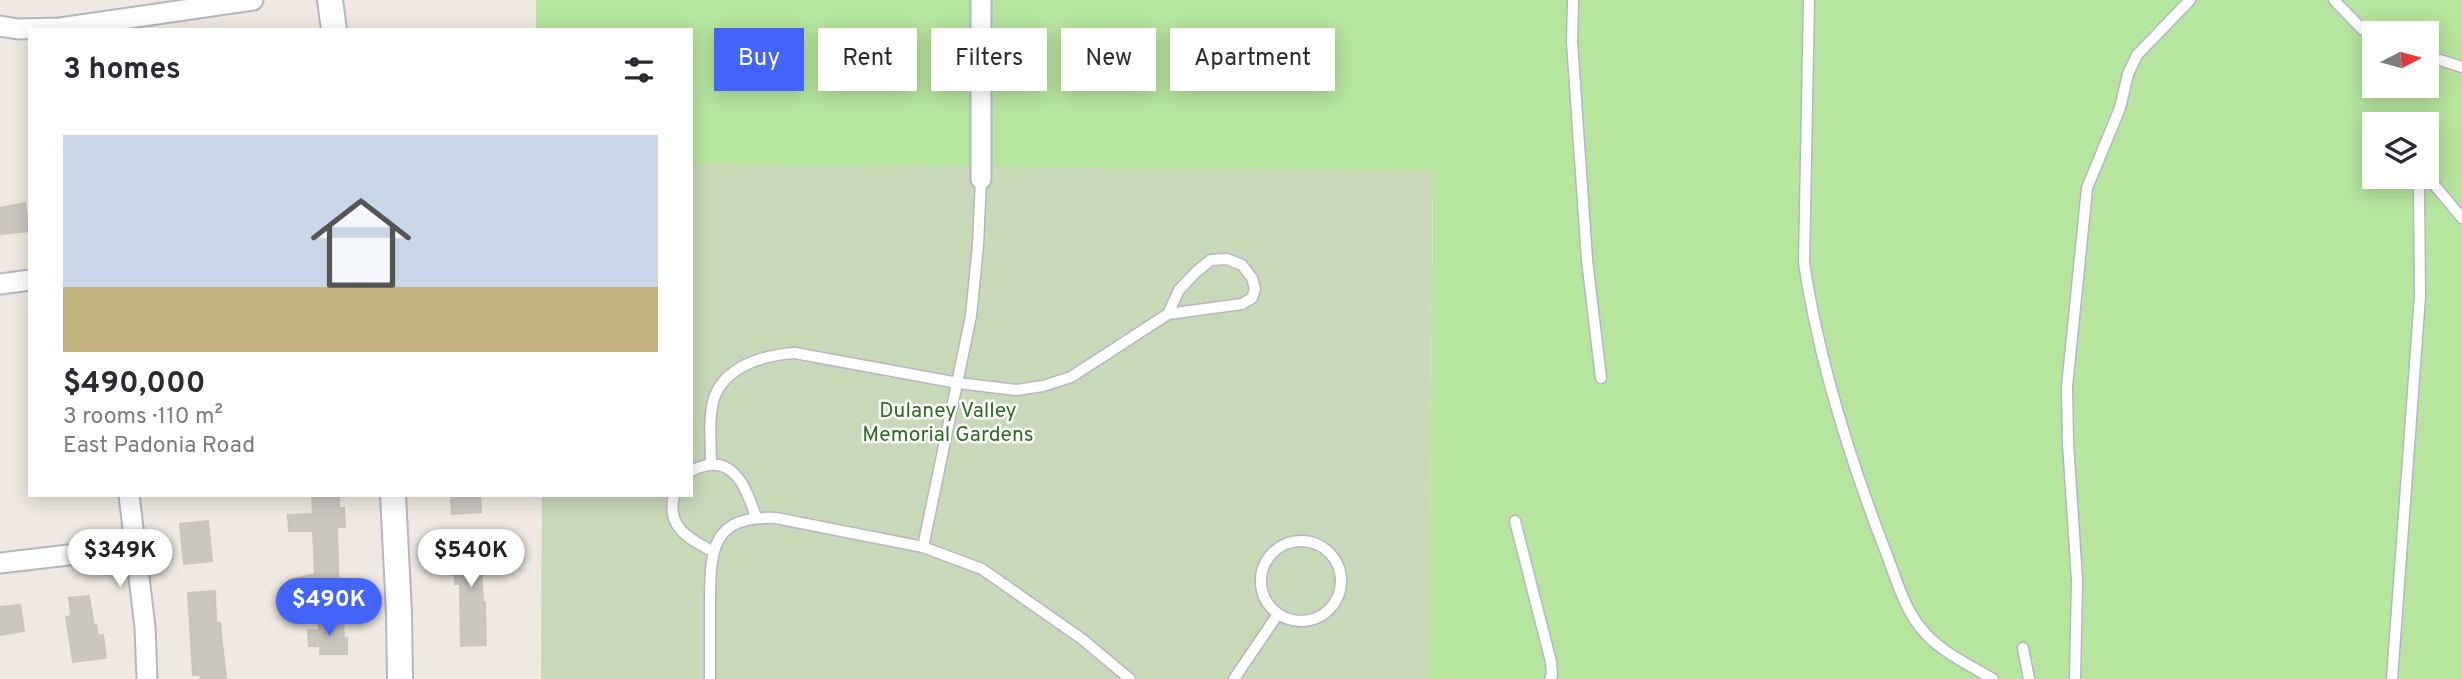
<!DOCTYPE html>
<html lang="en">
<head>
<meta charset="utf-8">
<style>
	body { margin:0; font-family:Overpass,sans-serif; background:#f7f7f7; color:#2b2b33; height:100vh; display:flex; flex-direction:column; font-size:26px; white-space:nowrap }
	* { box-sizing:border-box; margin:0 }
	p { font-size:23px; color:#7c7c81 }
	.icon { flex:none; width:38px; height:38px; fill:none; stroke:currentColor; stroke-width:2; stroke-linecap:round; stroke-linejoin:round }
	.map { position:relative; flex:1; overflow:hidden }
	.sheet { position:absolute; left:28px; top:28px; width:665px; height:469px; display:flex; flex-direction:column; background:#fff; border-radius:0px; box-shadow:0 4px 18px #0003 }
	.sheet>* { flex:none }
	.banner { position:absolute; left:714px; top:28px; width:665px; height:63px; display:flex; gap:14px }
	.needle { width:46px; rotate:84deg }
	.controls { position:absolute; left:2362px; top:21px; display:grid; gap:14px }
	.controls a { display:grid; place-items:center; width:77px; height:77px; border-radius:0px; background:#fff; box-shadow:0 4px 18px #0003; font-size:35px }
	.price { position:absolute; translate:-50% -60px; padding:0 16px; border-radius:24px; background:#fff; color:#222; font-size:23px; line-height:46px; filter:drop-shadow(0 2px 4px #0008) }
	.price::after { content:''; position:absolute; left:50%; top:42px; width:21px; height:16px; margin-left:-10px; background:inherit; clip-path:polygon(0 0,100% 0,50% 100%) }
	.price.selected { background:#4264fb; color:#fff }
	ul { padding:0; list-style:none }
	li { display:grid; align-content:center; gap:14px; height:371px; padding:0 35px }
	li+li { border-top:2px solid #e1e1e2 }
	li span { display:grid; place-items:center; height:217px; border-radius:0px; color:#555 }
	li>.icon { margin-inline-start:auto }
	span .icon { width:126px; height:126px; fill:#fffc; stroke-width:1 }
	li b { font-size:30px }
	h2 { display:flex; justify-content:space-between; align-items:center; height:84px; padding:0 35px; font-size:30px }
	.chip { padding:0 24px; border-radius:0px; background:#fff; box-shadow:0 4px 18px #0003; font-size:24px; line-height:63px }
	.chip.selected { background:#4264fb; color:#fff }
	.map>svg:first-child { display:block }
</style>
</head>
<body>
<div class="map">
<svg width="2462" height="679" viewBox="0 0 2462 679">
	<rect width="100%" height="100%" fill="#efe9e1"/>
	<path fill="#b6e59e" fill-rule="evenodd" d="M536,0H2462V679H1429L1433,171L691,164V30H536ZM2375,33H2427V86H2375ZM2375,124H2427V177H2375Z"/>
	<path fill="#c8d9b8" d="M691,164L1433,170L1429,679H541L542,495H691Z"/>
	<g fill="#cbc7bf" stroke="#cbc5ba" stroke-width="2">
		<path d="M25,203L29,231L0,234V208Z"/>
		<path d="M312,495H339V508H344L345,527H337L339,593L289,596V580L315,574L313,531H289L288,515L313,514Z"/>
		<path d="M451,495H480L481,512L452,514Z"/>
		<path d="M208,521L212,561L184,564L180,524Z"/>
		<path d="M484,538L485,571H481L483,602H485L486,645L461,646L460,584H455V574H452L453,539Z"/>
		<path d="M215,591L216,623H220L226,679H201L200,675H193L188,593Z"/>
		<path d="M89,596L94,626L96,625L98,636L103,635L106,658L73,662L66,617L71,616L69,598Z"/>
		<path d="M20,605L24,631L0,635V607Z"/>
		<path d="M319,620H343L344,638H347V654H320V646H309L308,630H319Z"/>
	</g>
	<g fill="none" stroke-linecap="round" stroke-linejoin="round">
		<defs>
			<g id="service">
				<path d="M1573,0L1572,42L1587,260L1601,378"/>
				<path d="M1809,0L1804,263C1819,362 1849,457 1885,550C1895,575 1903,606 1920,627C1938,651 1968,664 1993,679"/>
				<path d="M2334,0L2363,30L2375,36"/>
				<path d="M2427,56L2462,67"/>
				<path d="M711,464C711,443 708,418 714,398C726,365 765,355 795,353L958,383L1016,390L1043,386L1071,377L1168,314L1179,290L1196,272L1211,260L1227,259L1242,265L1252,278L1255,289L1252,298L1242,304L1168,314"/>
				<path d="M691,471C732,450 745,485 756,517"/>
				<path d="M674,495C666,527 688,538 712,551"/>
				<path d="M1515,521L1551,662L1552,675L1550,679"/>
				<circle cx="1301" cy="581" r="40"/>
				<path d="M923,547L971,316L978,245L981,179"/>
				<path d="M2023,648L2029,679"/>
				<path d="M710,679C710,654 710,628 710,603C710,549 712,515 776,518L923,547L982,569L1082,639L1130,679"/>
				<path d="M1234,679L1278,614"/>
				<path d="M2075,679L2077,580L2068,443L2067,387L2087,188L2120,108L2128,74L2137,55L2190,0"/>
				<path d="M2392,679L2420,296L2419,189L2421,182L2431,181L2462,218"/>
			</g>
			<g id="minor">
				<path d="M0,26L18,29L60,28L253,0"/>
				<path d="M981,179V0"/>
				<path d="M0,284L30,280"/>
				<path d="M129,495L145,627L147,679"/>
				<path d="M0,563L136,547"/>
			</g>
			<g id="tertiary">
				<path d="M330,0L334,30"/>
				<path d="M393,495L399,613L400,679"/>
			</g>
		</defs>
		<use href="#service" stroke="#b4b7c1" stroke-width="13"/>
		<use href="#minor" stroke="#b4b7c1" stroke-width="23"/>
		<use href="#tertiary" stroke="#b4b7c1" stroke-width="28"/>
		<use href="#service" stroke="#fff" stroke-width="10"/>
		<use href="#minor" stroke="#fff" stroke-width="19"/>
		<use href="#tertiary" stroke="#fff" stroke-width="24"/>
	</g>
	<g text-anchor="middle" stroke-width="5" stroke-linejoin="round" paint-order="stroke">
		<g font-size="21" fill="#2c6e1b" stroke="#fff">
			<text x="948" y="417">Dulaney Valley<tspan x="948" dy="24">Memorial Gardens</tspan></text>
		</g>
	</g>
</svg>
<div class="controls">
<a><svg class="needle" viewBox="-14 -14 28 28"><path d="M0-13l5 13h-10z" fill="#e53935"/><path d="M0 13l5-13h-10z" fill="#7c7c81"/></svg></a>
<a><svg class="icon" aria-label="layers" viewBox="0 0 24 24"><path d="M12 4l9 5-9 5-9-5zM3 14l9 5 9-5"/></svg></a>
</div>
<b class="price" style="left:120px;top:589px">$349K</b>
<b class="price" style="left:471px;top:589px">$540K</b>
<b class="price selected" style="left:329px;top:638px">$490K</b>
<div class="banner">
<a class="chip selected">Buy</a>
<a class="chip">Rent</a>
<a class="chip">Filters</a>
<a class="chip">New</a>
<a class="chip">Apartment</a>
</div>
<section class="sheet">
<h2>3 homes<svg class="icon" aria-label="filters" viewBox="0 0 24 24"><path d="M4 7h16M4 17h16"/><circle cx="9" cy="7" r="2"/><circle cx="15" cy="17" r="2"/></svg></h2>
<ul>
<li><span style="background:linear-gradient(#c9d6e8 70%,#c2b280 0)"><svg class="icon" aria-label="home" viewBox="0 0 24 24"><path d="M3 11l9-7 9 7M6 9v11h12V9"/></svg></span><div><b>$490,000</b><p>3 rooms · 110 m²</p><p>East Padonia Road</p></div></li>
</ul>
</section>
</div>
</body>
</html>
